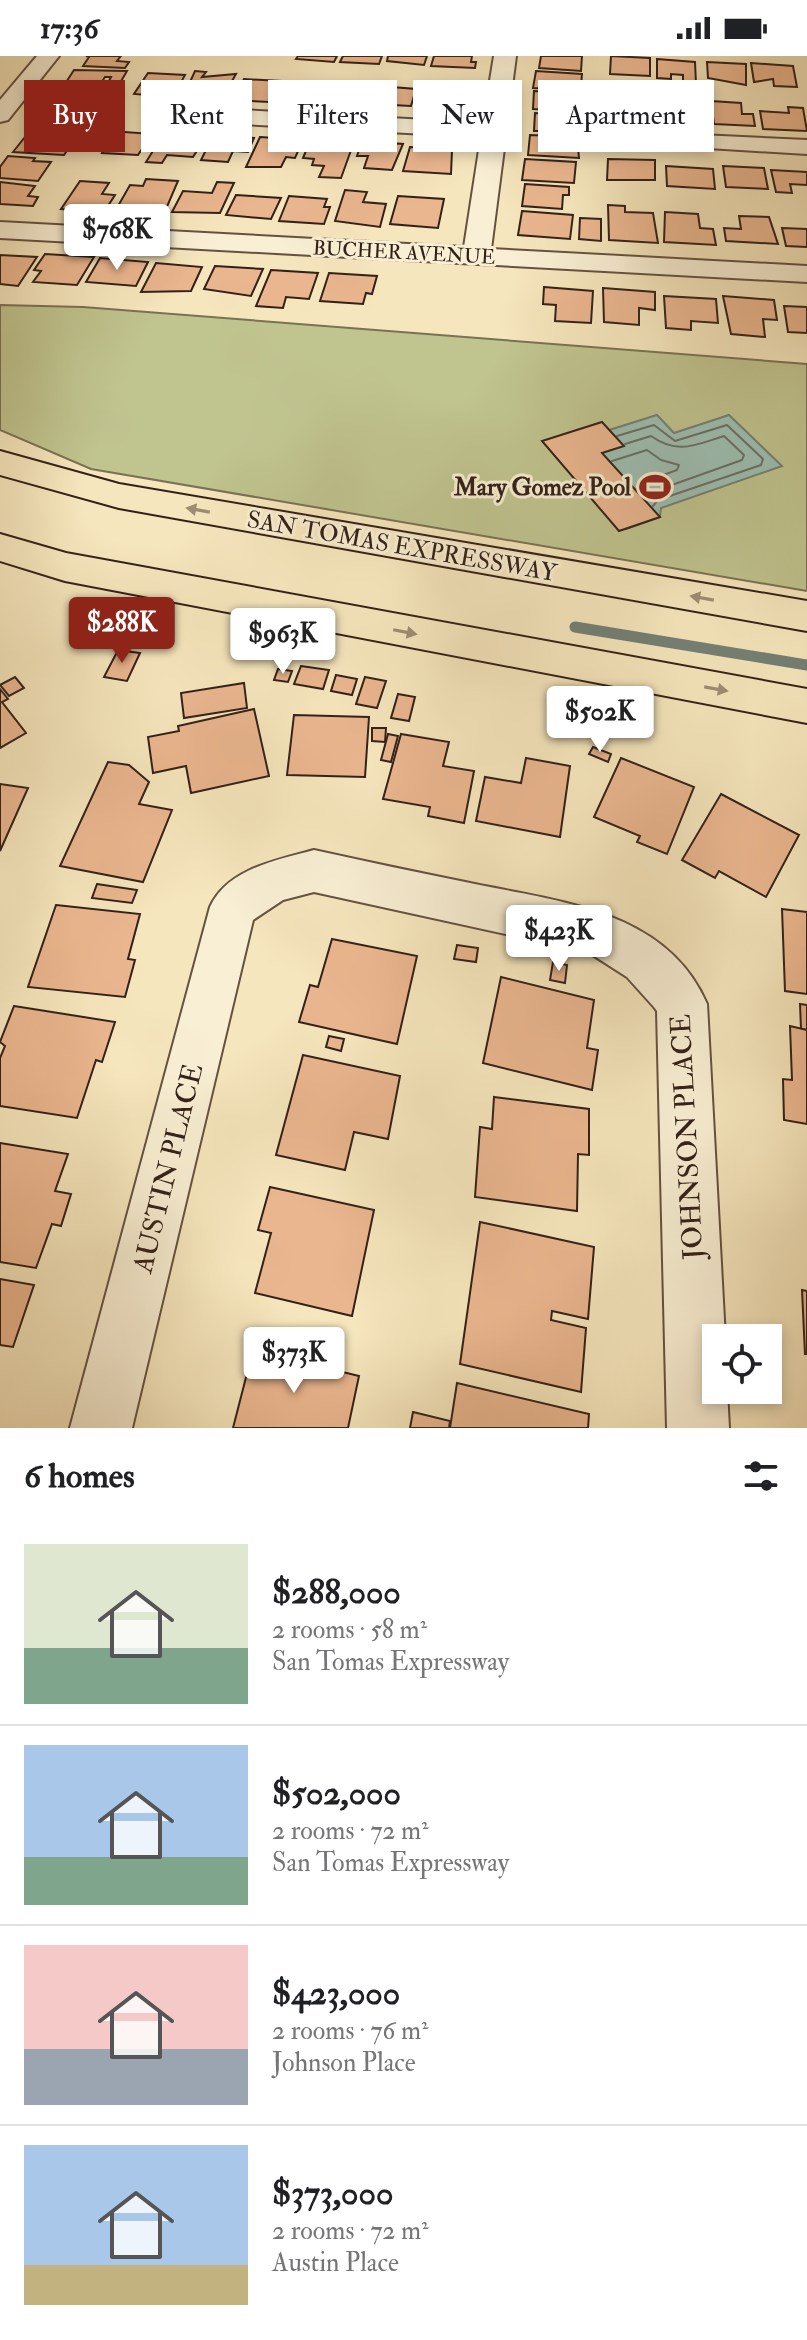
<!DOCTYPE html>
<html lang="en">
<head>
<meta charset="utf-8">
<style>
	body { margin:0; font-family:"IM FELL Double Pica",serif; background:#f2f2f2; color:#202124; height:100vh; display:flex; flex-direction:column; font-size:30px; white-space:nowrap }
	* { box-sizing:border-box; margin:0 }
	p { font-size:26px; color:#757577 }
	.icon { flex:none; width:44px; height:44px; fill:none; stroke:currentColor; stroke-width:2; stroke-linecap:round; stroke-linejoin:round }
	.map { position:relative; height:1372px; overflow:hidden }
	.sheet { display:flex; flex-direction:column; background:#fff; flex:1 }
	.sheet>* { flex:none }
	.hud { position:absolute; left:24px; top:24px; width:760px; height:72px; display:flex; gap:16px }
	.buttons { position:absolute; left:702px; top:1268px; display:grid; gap:16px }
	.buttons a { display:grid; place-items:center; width:80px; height:80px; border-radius:0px; background:#fff; box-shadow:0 4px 12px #0003; font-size:40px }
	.price { position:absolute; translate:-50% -68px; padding:0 18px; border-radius:8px; background:#fff; color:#222; font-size:26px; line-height:52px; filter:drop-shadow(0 2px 4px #0008) }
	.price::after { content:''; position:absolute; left:50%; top:48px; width:24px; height:18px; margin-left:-12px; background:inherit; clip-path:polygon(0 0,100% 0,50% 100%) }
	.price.current { background:#8f2418; color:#fff }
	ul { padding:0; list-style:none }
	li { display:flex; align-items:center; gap:24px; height:200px; padding:0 24px }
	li+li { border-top:2px solid #e0e0e0 }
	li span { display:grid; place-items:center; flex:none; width:224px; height:160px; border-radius:0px; color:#555 }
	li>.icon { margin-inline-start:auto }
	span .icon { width:96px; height:96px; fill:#fffc; stroke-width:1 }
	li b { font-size:34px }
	h2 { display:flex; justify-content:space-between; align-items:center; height:96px; padding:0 24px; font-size:34px }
	.pill { padding:0 28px; border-radius:0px; background:#fff; box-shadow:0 4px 12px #0003; font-size:28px; line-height:72px }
	.pill.current { background:#8f2418; color:#fff }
	.status { display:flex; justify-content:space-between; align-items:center; height:56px; padding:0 40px; background:#fff; direction:ltr }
	.status svg { height:22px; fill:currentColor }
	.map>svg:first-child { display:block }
</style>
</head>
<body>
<div class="status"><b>17:36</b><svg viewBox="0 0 49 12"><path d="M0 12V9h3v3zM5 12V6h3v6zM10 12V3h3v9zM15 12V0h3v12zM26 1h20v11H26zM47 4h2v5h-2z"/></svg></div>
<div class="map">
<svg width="807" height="1372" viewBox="0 0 807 1372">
	<rect width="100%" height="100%" fill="#f6e6bd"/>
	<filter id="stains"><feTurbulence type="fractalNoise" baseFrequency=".0025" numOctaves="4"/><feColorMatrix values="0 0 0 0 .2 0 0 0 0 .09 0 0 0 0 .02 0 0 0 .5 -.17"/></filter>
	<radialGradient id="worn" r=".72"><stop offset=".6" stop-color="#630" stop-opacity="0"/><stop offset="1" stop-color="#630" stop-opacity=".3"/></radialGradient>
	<path fill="#c0c48f" stroke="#7a7254" stroke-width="2" d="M0,249L83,251L807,308V535L91,413L0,374Z"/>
	<path fill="#9dbfb3" stroke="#738075" stroke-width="2" d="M657,359L674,377L729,359L782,410L661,452L660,461L626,473L555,391Z"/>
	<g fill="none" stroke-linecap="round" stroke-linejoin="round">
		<g stroke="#687066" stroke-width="2">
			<path d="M617,380L654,369L675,385L727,369L763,403L761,409L658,444L653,450"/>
			<path d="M625,388L651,380C678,399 695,389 724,380L744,399L742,404L655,435L646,442"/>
			<path d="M612,405L647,394L661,404L679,409L677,414L647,425L637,433"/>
		</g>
		<path stroke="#738075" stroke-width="11" d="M575,571L807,609"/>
	</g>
	<g fill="#eab68f" stroke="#332118" stroke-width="2">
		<path d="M121,0L117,5L129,6L125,12L83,10L89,1L86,0Z"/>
		<path d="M298,0H337L334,6L296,3Z"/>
		<path d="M343,0H382L379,8L340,6Z"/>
		<path d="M388,0H427L424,9L387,5Z"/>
		<path d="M434,0H472L471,6H476L475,12L431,10Z"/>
		<path d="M541,0H582L581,15L539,12Z"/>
		<path d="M611,0L650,2V20L610,18Z"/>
		<path d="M657,3L695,6L696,28L683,27V19L671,18V23L657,22Z"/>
		<path d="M707,6L746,8V29L708,22Z"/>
		<path d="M751,7L793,10L797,31L774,30L773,23L754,26Z"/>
		<path d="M74,14L127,15L120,27H108L111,21H105L98,32L63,31Z"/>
		<path d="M195,15L206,16L202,21L236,18L223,41L184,39Z"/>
		<path d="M536,15L582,18L581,30L571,29L570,34L533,32Z"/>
		<path d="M148,17L185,19L173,41L134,38Z"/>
		<path d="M244,23L281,25L270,46L233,44Z"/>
		<path d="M360,25L376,26L369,45L325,42L328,35L344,36L347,28L359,29Z"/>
		<path d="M458,27L468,28L462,55L419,53L424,34L456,36Z"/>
		<path d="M284,29L298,32L323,33L320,43L279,42Z"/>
		<path d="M379,30L416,33L411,50L373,48Z"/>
		<path d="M61,33L103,35L94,54L49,51Z"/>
		<path d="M534,35L579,37L582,55L533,53Z"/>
		<path d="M607,42L652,45V64L631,63V75L610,73Z"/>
		<path d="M669,44L704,46L706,66L663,64V52H669Z"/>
		<path d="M711,45L741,47L742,58H753L755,70L714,68Z"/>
		<path d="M788,51L803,52L807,75L763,73L760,55L789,57Z"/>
		<path d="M44,55L98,58L82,75L31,72Z"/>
		<path d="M535,57L586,62V74L534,75Z"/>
		<path d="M111,75L152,78L138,99L102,97L107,89L102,88Z"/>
		<path d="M29,76L55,78L77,80L64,99L13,96Z"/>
		<path d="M163,79L205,82L193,101L167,99L162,107L146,106Z"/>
		<path d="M530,79L577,81L579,102L528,99Z"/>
		<path d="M213,80L254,82L248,96L233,95L228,106L201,104Z"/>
		<path d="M260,81L303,84L295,102L286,101L281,111H246Z"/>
		<path d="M311,83L354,86L341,122L319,121L324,110L312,109L314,103L303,102Z"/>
		<path d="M362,85L403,88L392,114L364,112L368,100H357Z"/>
		<path d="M410,91L452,94L451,118L403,115Z"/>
		<path d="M8,100L35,102L33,105L51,106L38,125L0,122V111Z"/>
		<path d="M525,103L576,106L574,127L522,124Z"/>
		<path d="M608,103L655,104V124H607Z"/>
		<path d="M666,110L713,113L715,133L667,130Z"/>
		<path d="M723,110L764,112L768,133L726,131Z"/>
		<path d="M771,114L807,116V129L790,128L792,137L776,136Z"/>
		<path d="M146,123L178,125L166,153L118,150L130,129L143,130Z"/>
		<path d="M80,125L109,127L102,138L115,139L104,156L61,153Z"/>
		<path d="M0,126L35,130L28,140L38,141L33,150L0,148Z"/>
		<path d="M217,126L234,127L220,157L172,156L183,135L212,137Z"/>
		<path d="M525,128L569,131V139H563L562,153L522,150Z"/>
		<path d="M345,134L367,136L363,146L386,148L380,171L335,165Z"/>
		<path d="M236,139L281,142L271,163L226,159Z"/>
		<path d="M289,140L327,143L324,151H330L324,168L279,165Z"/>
		<path d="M398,140L444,143L438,172L390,168Z"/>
		<path d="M608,149L625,150V156L653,157L658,187L609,184Z"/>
		<path d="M522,155L573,159L570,183L518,179Z"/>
		<path d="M665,156L698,158L700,172L713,173L716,189L664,186Z"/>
		<path d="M739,160L769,161L778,188L726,185L724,172L741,173Z"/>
		<path d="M580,162L601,163V185L579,183Z"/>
		<path d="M782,172L807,173V191L786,190Z"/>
		<path d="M45,198L94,201L77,229L33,226L41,215L34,214Z"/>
		<path d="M0,199L37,201L18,230L0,228Z"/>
		<path d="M100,202L148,206L136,230L86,226Z"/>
		<path d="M156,207L202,211L191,235L141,236Z"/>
		<path d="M215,210L263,213L251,240L204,233Z"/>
		<path d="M271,214L318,217L309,243L286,241L283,252L256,250Z"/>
		<path d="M329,217L377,220L372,238L366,237L363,248L320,245Z"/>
		<path d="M544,231L593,235L591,267L555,265L556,249L543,248Z"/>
		<path d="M603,232L655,236V254L639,252V269L604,266Z"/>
		<path d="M664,240L716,243L718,267L691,265V274L666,272Z"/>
		<path d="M723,240L774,244L777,264L763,263L765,281L731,278Z"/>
		<path d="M784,250L807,251V277L788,276Z"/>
		<path d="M602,366L624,390L602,397L660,461L619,475L542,385Z"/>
		<path d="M118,594L140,597L127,625L104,621Z"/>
		<path d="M301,610L329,614L323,633L294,628Z"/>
		<path d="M278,613L292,615L288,626L274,624Z"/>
		<path d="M336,619L357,623L352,639L331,635Z"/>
		<path d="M15,621L24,632L9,640L0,629Z"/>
		<path d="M365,621L386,625L377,652L356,648Z"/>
		<path d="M244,627L247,652L184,662L181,637Z"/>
		<path d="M0,633L8,643L2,646L26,677L0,692Z"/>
		<path d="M398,638L415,641L409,665L391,662Z"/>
		<path d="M254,653L269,720L191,737L186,710L153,717L148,681L179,675L178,670Z"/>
		<path d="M294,659L369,661L365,721L287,719Z"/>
		<path d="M372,672H386L385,686L372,685Z"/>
		<path d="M388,678L398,680L391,706L381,704Z"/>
		<path d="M401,678L449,686L443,710L474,715L464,767L428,760L430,751L383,743Z"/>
		<path d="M593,691L611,698L608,706L589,698Z"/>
		<path d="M526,702L570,710L560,781L476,765L485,721L521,727Z"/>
		<path d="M621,702L694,731L667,798L637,786L640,780L594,761Z"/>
		<path d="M108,706L129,709L149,726L139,748L172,754L143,826L60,810Z"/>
		<path d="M0,728L28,732L0,795Z"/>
		<path d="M721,738L799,779L766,841L719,815L715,822L682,804Z"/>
		<path d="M97,828L137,834L132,847L92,842Z"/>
		<path d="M56,849L140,858L128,903L135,904L125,941L28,931Z"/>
		<path d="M782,853L807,856V938L785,935Z"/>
		<path d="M332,883L417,900L397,988L299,966L310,929L318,931Z"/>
		<path d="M457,889L478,892L476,906L454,903Z"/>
		<path d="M553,906L567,909L565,927L550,924Z"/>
		<path d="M501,921L594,944L587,992L598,994L592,1034L483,1007Z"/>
		<path d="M800,948L807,949V974L801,973Z"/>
		<path d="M14,950L115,966L102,1006L96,1004L77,1062L0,1050V1002L5,990L0,986Z"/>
		<path d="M790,970L807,974V1068L784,1064L783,1023L792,1024Z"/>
		<path d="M329,980L344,983L341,995L326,991Z"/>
		<path d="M303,999L400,1020L388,1083L354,1076L345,1114L276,1099Z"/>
		<path d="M494,1041L589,1053V1099L578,1098L577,1155L475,1141L480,1071L492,1073Z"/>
		<path d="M0,1087L68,1098L55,1135L71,1138L61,1170L52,1168L36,1212L0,1206Z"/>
		<path d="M270,1131L374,1154L352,1260L255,1237L271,1177L258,1174Z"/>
		<path d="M480,1166L594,1191L588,1263L552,1255L551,1264L586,1272L581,1336L460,1308Z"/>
		<path d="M0,1223L34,1229L13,1291L0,1289Z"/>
		<path d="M802,1234L807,1235V1298H805Z"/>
		<path d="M253,1294L359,1320L348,1372H233Z"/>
		<path d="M457,1327L589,1358L588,1372H450Z"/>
		<path d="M413,1356L450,1365L449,1372H410Z"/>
	</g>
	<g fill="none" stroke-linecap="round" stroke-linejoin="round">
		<defs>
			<g id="minor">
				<path d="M37,0H59L8,64L0,66V44Z"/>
				<path d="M494,0H516L491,193L807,210V226L0,182V166L464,191L481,81L205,66L193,59L205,52L483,67Z"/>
				<path d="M700,79L807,84V98L692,91L688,86Z"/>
				<path d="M314,794C368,806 421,817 475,828C562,846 667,855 707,948L725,1282H716V1334H727L729,1372H667L657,955L654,951L627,921L588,896L314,836L283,844L253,864L132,1372H70L210,851C227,813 277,804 314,794Z"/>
			</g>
			<g id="highway">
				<path d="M0,395L119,428L807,545V575L119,452L0,419Z"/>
				<path d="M0,478L66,497L807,633V667L65,525L0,505Z"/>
			</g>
		</defs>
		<use href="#minor" stroke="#645241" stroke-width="4"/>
		<use href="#highway" stroke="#332118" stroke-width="4"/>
		<use href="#minor" fill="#f9efd4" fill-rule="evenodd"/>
		<use href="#highway" fill="#f6e6bd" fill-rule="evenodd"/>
	</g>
	<defs><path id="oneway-solid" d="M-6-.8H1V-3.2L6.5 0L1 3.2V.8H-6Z" transform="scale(2)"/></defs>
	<g fill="#9e8d73">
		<use href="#oneway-solid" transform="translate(198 454) rotate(-170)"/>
		<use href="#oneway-solid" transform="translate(702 542) rotate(-170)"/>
		<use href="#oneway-solid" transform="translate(405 576) rotate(11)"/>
		<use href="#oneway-solid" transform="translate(716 633) rotate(10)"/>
	</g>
	<defs>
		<symbol id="stadium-bare" viewBox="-9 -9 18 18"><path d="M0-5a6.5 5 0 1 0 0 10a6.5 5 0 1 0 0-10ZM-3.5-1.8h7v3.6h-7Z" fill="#8f2418" stroke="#f9efd4" stroke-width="2.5" paint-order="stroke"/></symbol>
	</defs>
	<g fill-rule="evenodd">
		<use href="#stadium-bare" x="633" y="409" width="44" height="44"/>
	</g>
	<g text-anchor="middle" stroke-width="6" stroke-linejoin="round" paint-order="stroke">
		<g font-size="20" fill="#332118" stroke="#f9efd4">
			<text transform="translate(404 196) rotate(3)" y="7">BUCHER AVENUE</text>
		</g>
		<g font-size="24" font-weight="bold" fill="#332118" stroke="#f9efd4" text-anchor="end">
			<text x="631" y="439">Mary Gomez Pool</text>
		</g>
		<g font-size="24" fill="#332118" stroke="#f9efd4">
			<text transform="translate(402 490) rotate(10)" y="8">SAN TOMAS EXPRESSWAY</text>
		</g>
		<g font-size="28" fill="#332118" stroke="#f9efd4">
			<text transform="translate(686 1081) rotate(-93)" y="10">JOHNSON PLACE</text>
			<text transform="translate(167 1112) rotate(-76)" y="10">AUSTIN PLACE</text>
		</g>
	</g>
	<rect width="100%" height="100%" filter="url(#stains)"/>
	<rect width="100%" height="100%" fill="url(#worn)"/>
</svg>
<div class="buttons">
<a><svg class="icon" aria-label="locate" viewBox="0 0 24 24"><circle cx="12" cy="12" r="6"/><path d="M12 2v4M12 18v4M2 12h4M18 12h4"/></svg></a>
</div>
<b class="price" style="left:117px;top:216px">$768K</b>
<b class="price current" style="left:122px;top:609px">$288K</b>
<b class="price" style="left:283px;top:620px">$963K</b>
<b class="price" style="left:600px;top:698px">$502K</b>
<b class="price" style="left:559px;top:917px">$423K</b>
<b class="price" style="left:294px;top:1339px">$373K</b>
<div class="hud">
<a class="pill current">Buy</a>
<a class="pill">Rent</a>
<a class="pill">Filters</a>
<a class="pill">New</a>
<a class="pill">Apartment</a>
</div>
</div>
<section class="sheet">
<h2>6 homes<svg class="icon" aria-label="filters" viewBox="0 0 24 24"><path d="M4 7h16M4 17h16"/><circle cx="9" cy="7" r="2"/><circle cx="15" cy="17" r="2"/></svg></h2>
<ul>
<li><span style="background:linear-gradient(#dfe7d0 65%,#7fa58c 0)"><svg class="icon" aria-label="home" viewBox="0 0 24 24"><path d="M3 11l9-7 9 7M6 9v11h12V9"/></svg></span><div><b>$288,000</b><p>2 rooms · 58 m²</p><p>San Tomas Expressway</p></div></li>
<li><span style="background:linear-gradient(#a9c7e8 70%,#7fa58c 0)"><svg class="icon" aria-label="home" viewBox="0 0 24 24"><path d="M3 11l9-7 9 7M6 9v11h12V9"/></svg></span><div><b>$502,000</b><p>2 rooms · 72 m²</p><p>San Tomas Expressway</p></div></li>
<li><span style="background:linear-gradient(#f6c9c9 65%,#9aa5b1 0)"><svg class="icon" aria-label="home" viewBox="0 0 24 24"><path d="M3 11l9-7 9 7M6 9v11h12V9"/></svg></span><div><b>$423,000</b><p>2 rooms · 76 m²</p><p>Johnson Place</p></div></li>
<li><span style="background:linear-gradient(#a9c7e8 75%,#c2b280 0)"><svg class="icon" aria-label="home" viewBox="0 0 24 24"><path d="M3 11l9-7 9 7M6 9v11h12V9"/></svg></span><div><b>$373,000</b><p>2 rooms · 72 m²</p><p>Austin Place</p></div></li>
</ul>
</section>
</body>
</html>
